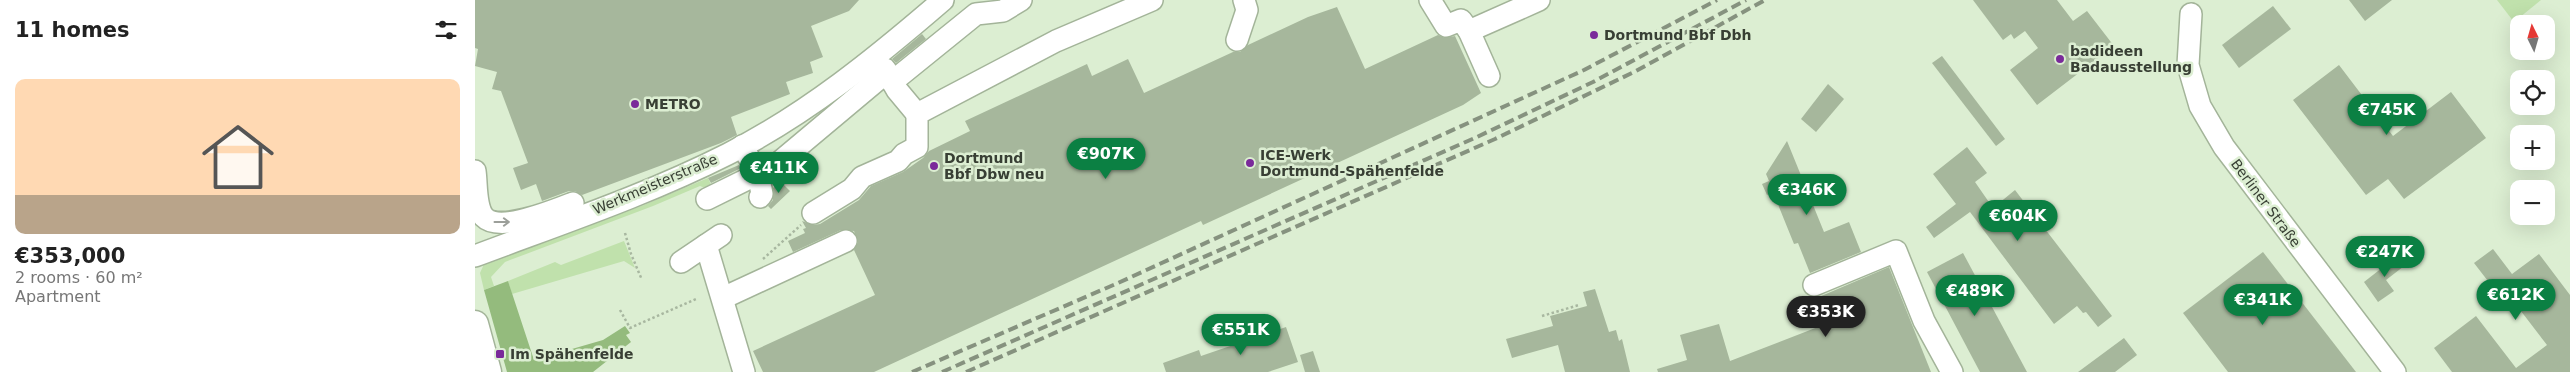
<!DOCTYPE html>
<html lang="en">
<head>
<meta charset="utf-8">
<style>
	body { margin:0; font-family:"DejaVu Sans",sans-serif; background:#f6f6f6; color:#222; height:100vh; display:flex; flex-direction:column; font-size:19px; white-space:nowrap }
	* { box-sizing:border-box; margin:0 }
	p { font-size:16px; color:#767676 }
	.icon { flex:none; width:28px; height:28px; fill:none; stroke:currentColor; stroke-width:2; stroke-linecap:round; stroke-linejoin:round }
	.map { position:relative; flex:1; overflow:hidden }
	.details { display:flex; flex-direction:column; background:#fff; width:475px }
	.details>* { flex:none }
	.needle { width:32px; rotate:355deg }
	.controls { position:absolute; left:2035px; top:15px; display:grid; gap:10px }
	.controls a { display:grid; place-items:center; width:45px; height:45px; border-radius:10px; background:#fff; box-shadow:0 5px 20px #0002; font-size:25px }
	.price { position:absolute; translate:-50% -42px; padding:0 11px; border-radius:18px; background:#0b8043; color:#fff; font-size:16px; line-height:32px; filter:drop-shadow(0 1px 2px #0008) }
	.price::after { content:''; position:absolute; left:50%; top:30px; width:15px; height:11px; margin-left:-8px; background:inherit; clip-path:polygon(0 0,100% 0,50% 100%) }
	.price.current { background:#222; color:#fff }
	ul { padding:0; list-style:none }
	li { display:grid; align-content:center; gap:10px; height:265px; padding:0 15px }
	li span { display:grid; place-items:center; height:155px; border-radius:10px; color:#555 }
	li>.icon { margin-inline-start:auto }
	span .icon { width:90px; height:90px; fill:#fffc; stroke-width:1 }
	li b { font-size:21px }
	h2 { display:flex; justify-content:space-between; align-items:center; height:60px; padding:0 15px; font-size:21px }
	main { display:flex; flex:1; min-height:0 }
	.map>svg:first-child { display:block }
</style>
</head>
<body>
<main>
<section class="details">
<h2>11 homes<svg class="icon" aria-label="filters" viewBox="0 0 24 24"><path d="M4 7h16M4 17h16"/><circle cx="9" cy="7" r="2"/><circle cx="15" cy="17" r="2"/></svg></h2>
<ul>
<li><span style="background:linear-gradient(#ffd9b3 75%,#b9a48a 0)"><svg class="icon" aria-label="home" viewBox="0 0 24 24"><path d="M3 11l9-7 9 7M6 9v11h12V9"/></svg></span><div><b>€353,000</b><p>2 rooms · 60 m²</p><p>Apartment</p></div></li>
</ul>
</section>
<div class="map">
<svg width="2095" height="372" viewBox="0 0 2095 372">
	<rect width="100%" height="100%" fill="#dceed2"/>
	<g fill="#c0e1ac">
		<path d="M2022,0H2066L2039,22Z"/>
		<path d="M233,178L238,189L235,190L225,186L178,206L30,262L16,277L19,286L9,290L5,273L9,264L169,205Z"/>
		<path d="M149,241L160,268L149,261L37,294L33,281L80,262L86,265Z"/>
	</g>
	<path fill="#94bb7d" d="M33,281L59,360L128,340L150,326L155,333L151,335L156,342L118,372H32L9,290Z"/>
	<g fill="#a6b79c">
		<path d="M0,0H384L374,11L336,26L348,57L335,62L338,73L311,82L315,94L256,117L262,135L246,143L107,195L100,191H94L67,201L61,184L46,190L38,168L53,163L26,91L17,89L22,72L0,66L3,49L0,48Z"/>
		<path d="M1498,0H1582L1598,21L1612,11L1639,46L1562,105L1535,70L1563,48L1550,31L1539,39L1536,34L1528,40Z"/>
		<path d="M1874,0H1917L1890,21Z"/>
		<path d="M1798,6L1816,29L1764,68L1747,45Z"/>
		<path d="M862,7L890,69L963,35L970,38L980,36L1006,93L988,105L728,225L726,221L399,372H288L278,351L400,295L379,250L383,242L379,231L366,230L318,252L313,241L330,233L328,229L331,228L327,221L338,225L345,224L384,200L396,186L428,172L448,158L454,151L495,131L490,121L612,64L617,76L653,59L669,93L758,52H765L773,45L833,17Z"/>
		<path d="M447,34L451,39L421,63L417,59Z"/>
		<path d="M1467,56L1530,139L1521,146L1457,63Z"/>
		<path d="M1864,65L1918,136L1976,92L2011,138L1929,199L1913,179L1891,195L1818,100Z"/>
		<path d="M1353,84L1369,99L1341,132L1326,119Z"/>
		<path d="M1312,141L1349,232L1374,222L1386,252L1335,273L1323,243L1319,244L1298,192L1292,195L1287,184L1294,181L1291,174Z"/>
		<path d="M1492,147L1512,173L1500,182L1518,208L1540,190L1637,316L1623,327L1611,312L1608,313L1602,306L1579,324L1495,212L1459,238L1451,227L1481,204L1458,174Z"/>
		<path d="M264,165L266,168L236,183L233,178Z"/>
		<path d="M305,181L315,191L296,209L293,206L298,200V188Z"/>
		<path d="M2018,249L2037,274L2064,254L2095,295V372H1977L1959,348L2001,316L2041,368L2072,345L2039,302L2033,307L1999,263Z"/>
		<path d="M1788,252L1881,372H1753L1708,313Z"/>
		<path d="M1488,253L1552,372H1505L1452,272Z"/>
		<path d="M1926,253L1933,263L1911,280L1919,291L1903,302L1889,282Z"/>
		<path d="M1414,267L1456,372H1183L1182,369L1212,360L1205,335L1244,324L1255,361L1348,325L1336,297H1344Z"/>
		<path d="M1120,289L1134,332L1141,330L1144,341L1147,339L1155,372H1090L1083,345L1037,358L1031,339L1078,326L1075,316L1112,306L1108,292Z"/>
		<path d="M811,327L823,362L793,372H691L688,363L724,350L726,356Z"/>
		<path d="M1649,338L1662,355L1640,372H1603Z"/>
		<path d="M838,351L845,372H830L825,355Z"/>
	</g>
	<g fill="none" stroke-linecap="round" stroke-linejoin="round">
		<defs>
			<g id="minor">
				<path d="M955,0L971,26L986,20L994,31L1064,0"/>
				<path d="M1716,14L1713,65L1725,106L1749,147L1920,372"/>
				<path d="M994,31L1014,76"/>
				<path d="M762,40L772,10L769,0"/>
				<path d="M410,69L422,90L442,114"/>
				<path d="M417,82L501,14L528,11L546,0"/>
				<path d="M267,146L283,173L287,194L285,197"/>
				<path d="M0,171C2,184 0,207 9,217C24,233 80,210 98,203"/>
				<path d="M232,199L301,165L412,72"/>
				<path d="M338,213L377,189L387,177L423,161L429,154L442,147V114L581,41L677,0"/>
				<path d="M231,245L269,372"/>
				<path d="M0,256C85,224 172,195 253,154C332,114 402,57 468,0"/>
				<path d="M206,262L246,235"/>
				<path d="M1339,285L1421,251L1449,321L1477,372"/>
				<path d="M248,298L371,241"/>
			</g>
			<path id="major" d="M0,324L13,372"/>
		</defs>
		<use href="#minor" stroke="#a3b499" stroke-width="24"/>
		<use href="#major" stroke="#a3b499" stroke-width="29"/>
		<g stroke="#a8b7a0" stroke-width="2.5" stroke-dasharray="2.5 2.5" stroke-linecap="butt">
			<path d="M150,233L156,254L167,280"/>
			<path d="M288,259L326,225"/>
			<path d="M145,310L155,328L221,299"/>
			<path d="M1067,316L1104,305"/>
		</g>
		<use href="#minor" stroke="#fff" stroke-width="21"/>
		<use href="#major" stroke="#fff" stroke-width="26"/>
		<g stroke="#86927f" stroke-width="4" stroke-dasharray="10 5" stroke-linecap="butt">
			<path d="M437,372L643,283L1109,70L1242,0"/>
			<path d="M467,372L1002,137L1118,82L1271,0"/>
			<path d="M491,372L1020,139L1161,71L1290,0"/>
		</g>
	</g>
	<defs><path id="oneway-shaft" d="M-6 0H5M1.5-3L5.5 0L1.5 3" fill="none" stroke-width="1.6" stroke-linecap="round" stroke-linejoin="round" transform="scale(1.25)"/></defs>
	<use stroke="#9c9f9a" href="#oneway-shaft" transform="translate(27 222)"/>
	<g fill="#7a2a9a" stroke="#dceed2" stroke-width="2">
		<circle cx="1119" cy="35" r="5"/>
		<circle cx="1585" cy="59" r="5"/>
		<circle cx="160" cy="104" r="5"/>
		<circle cx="775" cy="163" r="5"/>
		<circle cx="459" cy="166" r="5"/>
		<rect x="20" y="349" width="10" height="10" rx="2.5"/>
	</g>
	<g text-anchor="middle" stroke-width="5" stroke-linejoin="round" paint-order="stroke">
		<g font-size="14" font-weight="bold" fill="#383f34" stroke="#dceed2" text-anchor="start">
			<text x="1129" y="40">Dortmund Bbf Dbh</text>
			<text x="1595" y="56">badideen<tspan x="1595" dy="16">Badausstellung</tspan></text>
			<text x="170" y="109">METRO</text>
			<text x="785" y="160">ICE-Werk<tspan x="785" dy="16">Dortmund-Spähenfelde</tspan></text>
			<text x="469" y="163">Dortmund<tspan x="469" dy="16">Bbf Dbw neu</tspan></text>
			<text x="35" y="359">Im Spähenfelde</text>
		</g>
		<g font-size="14" fill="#383f34" stroke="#dceed2">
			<text transform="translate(180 184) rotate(-23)" y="5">Werkmeisterstraße</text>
			<text transform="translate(1791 203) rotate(53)" y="5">Berliner Straße</text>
		</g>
	</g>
</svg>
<div class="controls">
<a><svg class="needle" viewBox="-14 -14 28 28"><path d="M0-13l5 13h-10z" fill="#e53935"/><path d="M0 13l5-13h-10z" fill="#767676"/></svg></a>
<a><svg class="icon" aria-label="locate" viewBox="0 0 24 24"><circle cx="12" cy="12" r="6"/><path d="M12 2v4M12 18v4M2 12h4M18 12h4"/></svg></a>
<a>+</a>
<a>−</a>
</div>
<b class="price" style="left:1912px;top:136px">€745K</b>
<b class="price" style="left:631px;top:180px">€907K</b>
<b class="price" style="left:304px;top:194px">€411K</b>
<b class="price" style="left:1332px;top:216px">€346K</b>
<b class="price" style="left:1543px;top:242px">€604K</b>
<b class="price" style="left:1910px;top:278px">€247K</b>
<b class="price" style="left:1500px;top:317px">€489K</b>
<b class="price" style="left:2041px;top:321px">€612K</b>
<b class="price" style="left:1788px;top:326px">€341K</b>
<b class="price current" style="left:1351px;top:338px">€353K</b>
<b class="price" style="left:766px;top:356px">€551K</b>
</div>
</main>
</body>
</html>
